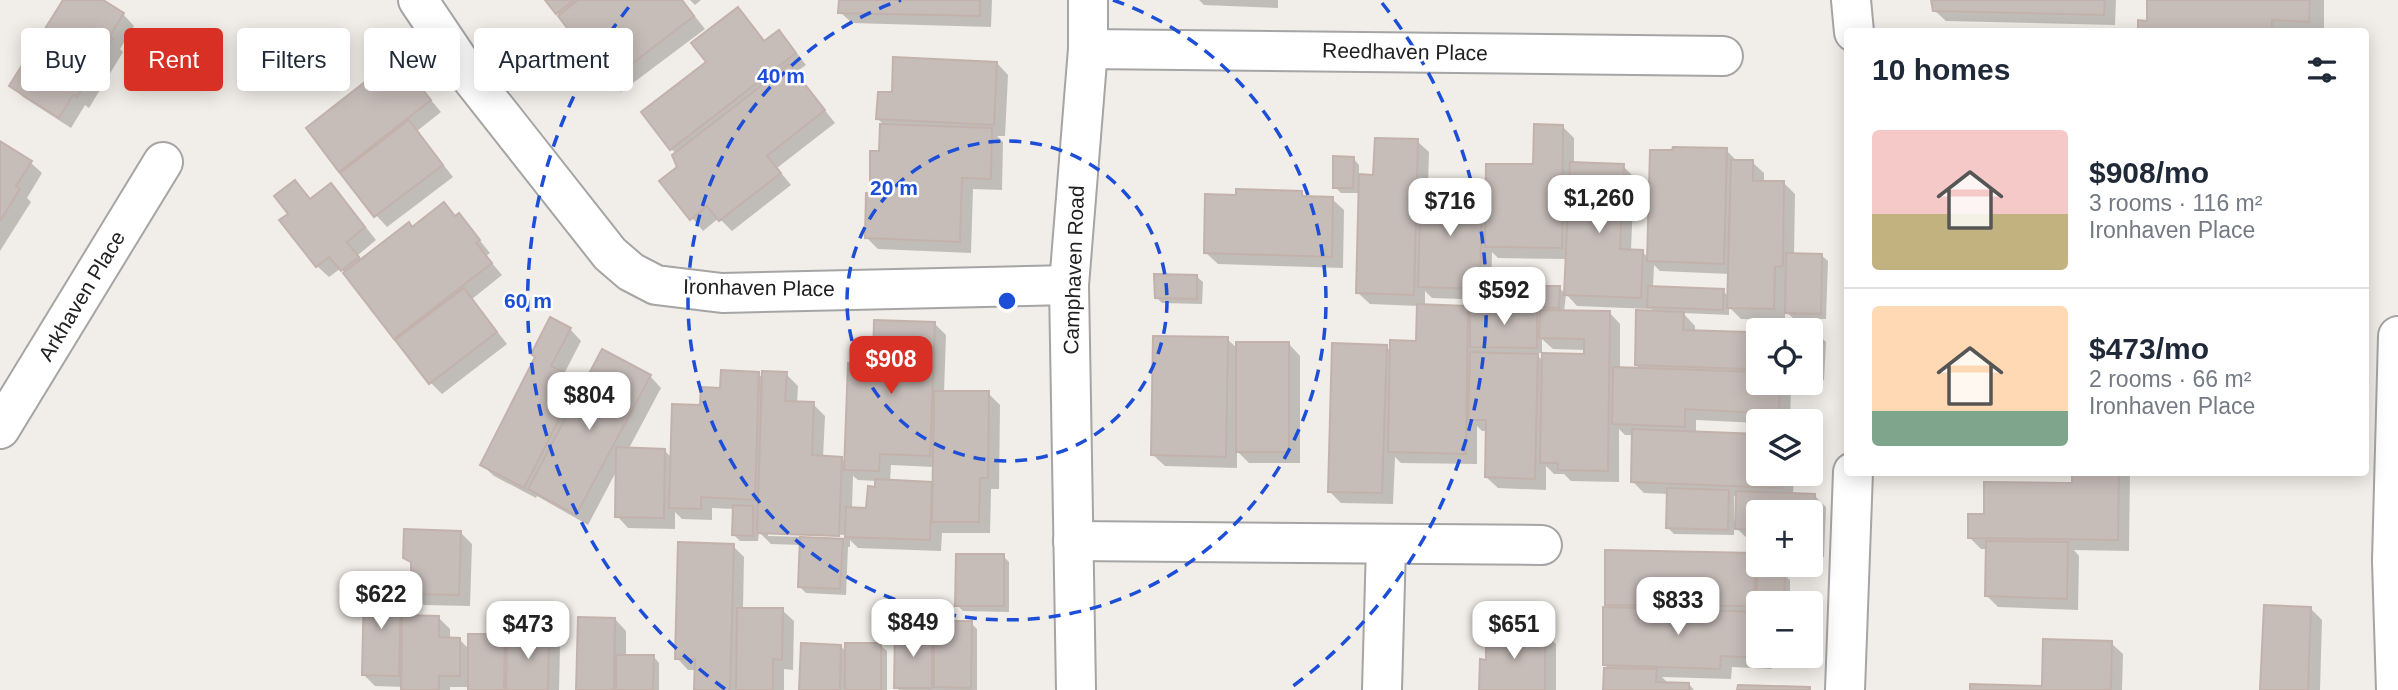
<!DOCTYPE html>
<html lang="en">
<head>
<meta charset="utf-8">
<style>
	body { margin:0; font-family:Helvetica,sans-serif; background:#f6f6f7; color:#1f2937; height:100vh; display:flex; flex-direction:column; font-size:26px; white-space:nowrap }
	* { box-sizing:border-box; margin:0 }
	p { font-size:23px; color:#747a83 }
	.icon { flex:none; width:38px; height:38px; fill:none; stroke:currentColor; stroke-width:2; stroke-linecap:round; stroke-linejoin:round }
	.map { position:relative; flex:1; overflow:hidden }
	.side { position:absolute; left:1844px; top:28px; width:525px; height:448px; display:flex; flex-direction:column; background:#fff; border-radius:7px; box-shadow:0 4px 18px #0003 }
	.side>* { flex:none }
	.top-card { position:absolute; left:21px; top:28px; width:665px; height:63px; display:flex; gap:14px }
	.buttons { position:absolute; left:1746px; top:318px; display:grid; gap:14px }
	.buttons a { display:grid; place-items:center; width:77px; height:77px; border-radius:7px; background:#fff; box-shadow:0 4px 18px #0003; font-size:35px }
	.price { position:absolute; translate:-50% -60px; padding:0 16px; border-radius:14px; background:#fff; color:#222; font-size:23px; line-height:46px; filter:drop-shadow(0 2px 4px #0008) }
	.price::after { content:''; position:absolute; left:50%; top:42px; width:21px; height:16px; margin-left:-10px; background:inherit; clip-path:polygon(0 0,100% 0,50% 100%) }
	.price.on { background:#d93025; color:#fff }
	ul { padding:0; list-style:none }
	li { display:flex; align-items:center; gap:21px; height:175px; padding:0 28px }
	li+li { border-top:2px solid #e0e1e3 }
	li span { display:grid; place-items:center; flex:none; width:196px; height:140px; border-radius:7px; color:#555 }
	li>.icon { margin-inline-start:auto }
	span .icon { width:84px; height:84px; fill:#fffc; stroke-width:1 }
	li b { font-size:30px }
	h2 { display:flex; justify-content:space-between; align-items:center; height:84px; padding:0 28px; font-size:30px }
	.pill { padding:0 24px; border-radius:7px; background:#fff; box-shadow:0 4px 18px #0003; font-size:24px; line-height:63px }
	.pill.on { background:#d93025; color:#fff }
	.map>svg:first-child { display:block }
</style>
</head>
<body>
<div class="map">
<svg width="2398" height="690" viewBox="0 0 2398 690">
	<rect width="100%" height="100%" fill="#f1ede8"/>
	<g fill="#0003" fill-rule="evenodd">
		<path d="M65,0H99L123,14L134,26L120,49L123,52L89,108L85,105L71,128L23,97L11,86Z"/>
		<path d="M547,0H682L705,29L621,92L609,81Z"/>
		<path d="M690,0H701L695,5Z"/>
		<path d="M840,0H992L991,27L852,23L840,12Z"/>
		<path d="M1199,0H1278V8L1204,5Z"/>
		<path d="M1933,0H2116L2115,25L1946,21L1934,10Z"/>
		<path d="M2149,0H2324V32H2139L2148,23Z"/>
		<path d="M738,9L766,42L779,32L790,44L806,65L795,73L835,123L777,168L791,185L732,231L719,218L703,231L662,181L679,168L677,154L671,149L708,62Z"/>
		<path d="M397,60L441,112L417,131L453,177L387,227L376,215L308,129Z"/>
		<path d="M997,63L1008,75L1005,136H997L1003,142L1002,190L973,189L971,253L878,249L866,237L884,196L872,184L885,126L878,119L893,94Z"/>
		<path d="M1562,126L1574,138V164L1623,166L1634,177L1631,251L1642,252L1649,258L1726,150L1738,162H1752L1764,173V182L1784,183L1795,194L1794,255H1821L1828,261L1826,319L1793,318L1785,311V320L1741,319L1729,307V315L1683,313L1695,326V332L1747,334L1759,345V383H1788L1791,387L1790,422L1759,423L1696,420V433L1759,474H1794L1793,495H1814L1826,507L1824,557L1811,556V513H1759V541L1749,540L1734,526V535L1674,534L1668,528L1669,494L1644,493L1632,481L1634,435H1625L1619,429V482L1571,481L1564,474H1554L1546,466V490L1498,488L1486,477L1487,431H1482L1477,426V464L1401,463L1395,457L1393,504L1341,503L1329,491L1386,346L1391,352L1418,343L1419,306L1370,304L1358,293L1361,193H1341L1335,187L1353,158L1359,165V176L1375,177L1417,141L1429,152L1428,186L1459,188L1462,192L1482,193L1487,198L1534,166ZM1492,252L1498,258L1567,259L1566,294L1577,306L1651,309L1655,313L1636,365L1641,370L1620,369V324L1609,312H1564L1566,294L1559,288L1541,307L1546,311L1541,314L1537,309L1472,312L1467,308L1425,306V291L1432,298L1491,300ZM1654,265L1660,271L1730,274L1729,297L1723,291L1653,288ZM1542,339L1553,349L1586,350L1585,356L1544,362L1535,353H1542ZM1734,496L1738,497L1737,521H1734Z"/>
		<path d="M0,143L30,162L42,173L27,198L31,202L0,251Z"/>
		<path d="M295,182L311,200L331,185L342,197L376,240L358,255L362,260L413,229L459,215L490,253L486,256L502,275L472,299L507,344L442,394L430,382L341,268L329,277L317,266L291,214Z"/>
		<path d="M1301,192L1306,198L1332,199L1344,210L1343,268L1218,264L1206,253L1238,196Z"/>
		<path d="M1196,276L1203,282L1202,304L1162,303L1156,297Z"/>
		<path d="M934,323L946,335L944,393H988L1000,405L999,489H991L990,533H942L941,551L858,548L850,540V547H848L846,595L806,593L800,587L802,545L771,544L759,532L758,541H740L734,535L735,509L712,508V520L682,519L675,512V529L628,528L617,516V470L588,525L537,496L536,498L494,476L482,465L570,329L581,341L564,374L584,387L650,376L661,388L628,450H664L672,458L702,407L722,389L758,374L764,379L786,374L798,386L797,403L813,404L825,416L823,458L842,459L846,463L875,365ZM891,465L934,467V483L890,482ZM853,476L858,480L877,481L868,510L852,509ZM768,532L848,535V538L768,536Z"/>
		<path d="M1811,336H1820L1826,342L1824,380L1811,379Z"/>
		<path d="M1227,339L1238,349L1289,344L1300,356V463H1249L1237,451V468L1165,466L1153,455Z"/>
		<path d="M2074,472H2130L2129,551L2074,550L2079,556L2078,610L1998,607L1986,595L1988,549H1981L1970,538L1985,516L2074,485Z"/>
		<path d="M460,532L472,544L470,606L424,605L413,594V565L405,557Z"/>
		<path d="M733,546L744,557L743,609L782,610L794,621L793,670L784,669V690H696V670H688L677,658Z"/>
		<path d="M1754,554L1759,559V565L1766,566V574H1784L1790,580V604H1759V656H1773L1772,669L1732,667L1731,679L1662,677L1669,684H1689L1694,690H1605L1610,670L1604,664L1611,609L1606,604Z"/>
		<path d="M1003,556L1009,562V612L963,611L957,605Z"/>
		<path d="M400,589L412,600L411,617L439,618L450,629V639H459L470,650L504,636L509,641L548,635L560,647L559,690H469V687H450V690H403V687L375,686L364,675Z"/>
		<path d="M2311,609L2322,620L2320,690H2262Z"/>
		<path d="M615,619L626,631V656H653L659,663V690H578Z"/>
		<path d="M971,623L977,629V690H899L896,687L932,632L936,636Z"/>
		<path d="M1545,633L1556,644V690H1481L1487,662Z"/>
		<path d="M2111,643L2123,654L2122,690H1972L2043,687Z"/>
		<path d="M880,645L887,651V690H801L841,646L847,653Z"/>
	</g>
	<g fill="#c6bcb8" stroke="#c3b2ab" stroke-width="2">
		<path d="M63,0H103L124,13L109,37L113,39L77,97L73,95L59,118L9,86Z"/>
		<path d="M545,0H574L556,14Z"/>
		<path d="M578,0H682L694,16L608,82L558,16Z"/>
		<path d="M839,0H980V16L838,13Z"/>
		<path d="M1931,0H2105L2104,15L1933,11Z"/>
		<path d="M2147,0H2310L2309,22L2272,20V32H2138V20L2147,21Z"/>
		<path d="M738,7L764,41L779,30L796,53L670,150L641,112L706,62L691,43Z"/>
		<path d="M397,57L431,100L339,172L306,128Z"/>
		<path d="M893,57L997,62L994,125L876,119L878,92H892Z"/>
		<path d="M789,64L825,110L767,156L781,173L719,221L707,206L690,220L659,181L677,167L672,155Z"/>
		<path d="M409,120L443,165L374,217L340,173Z"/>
		<path d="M880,124L992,128L991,179L962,178L960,242L865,238L866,193L887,195V185H870V151H879Z"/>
		<path d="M1534,124L1563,125L1562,248L1485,247L1486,164H1533Z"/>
		<path d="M1375,138L1418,139L1414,295L1356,293L1359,174L1373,175Z"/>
		<path d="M0,141L32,161L16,186L20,189L0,221Z"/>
		<path d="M1673,147L1727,148L1724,264L1647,261L1650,150H1672Z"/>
		<path d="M1333,156L1354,157L1353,188H1333Z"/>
		<path d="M1731,160H1753V181H1784L1783,266L1775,267L1774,309L1727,308Z"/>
		<path d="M1570,162L1624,164L1620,249L1643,250L1641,298L1564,295Z"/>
		<path d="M295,180L310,199L331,183L365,227L347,242L359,257L341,271L329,257L316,267L279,220L288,214L274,196Z"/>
		<path d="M1421,184L1459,186V190L1482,191L1480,289L1418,287Z"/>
		<path d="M1236,189L1302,191V196L1333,197L1332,257L1204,253L1205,194L1236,195Z"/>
		<path d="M444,202L455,216L459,213L480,240L476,243L492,263L394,339L343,273L409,222L412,227Z"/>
		<path d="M1786,253L1822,254L1821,314L1785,313Z"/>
		<path d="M1154,274L1197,275V299L1155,298Z"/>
		<path d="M1540,286H1560L1559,308L1540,307Z"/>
		<path d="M1648,286L1724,289L1723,310L1647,307Z"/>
		<path d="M464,288L497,332L429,384L395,340Z"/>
		<path d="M1417,304L1468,306L1466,454L1388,452L1390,340L1416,341Z"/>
		<path d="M1470,307H1537V348L1470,347Z"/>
		<path d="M1540,310L1610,311L1608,471L1558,470V463H1540L1542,353L1584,354V339L1539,338Z"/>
		<path d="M1636,310L1684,312L1683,330L1748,332L1746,369L1635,365Z"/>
		<path d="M550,317L571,328L551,366L579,380L524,488L480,465L535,357L531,354Z"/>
		<path d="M874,320L935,322L930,456L880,454L879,471L844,470L848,363L873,364Z"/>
		<path d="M1811,334L1821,335L1818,375L1811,374Z"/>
		<path d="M1153,336L1228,337L1226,457L1151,455Z"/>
		<rect x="1236" y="342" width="53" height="110"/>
		<path d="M1332,343L1387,345L1382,493L1328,492Z"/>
		<path d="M602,349L651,375L576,515L528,489Z"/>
		<path d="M1470,352L1538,354L1535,479L1485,477L1486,420H1468Z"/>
		<path d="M1613,367L1759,372V383H1780L1779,414L1685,409V427L1612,424Z"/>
		<path d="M721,370L759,372L755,500L701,497V509L669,508L672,404L700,405L701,387L720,388Z"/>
		<path d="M762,371L787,372L785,401L814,402L812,455L842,457L839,536L757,533Z"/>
		<path d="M934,391H989L988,478H980L979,522H932Z"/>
		<path d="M1632,429L1759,434V474H1783L1782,488L1631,482Z"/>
		<path d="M616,447L665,449L664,518L615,517Z"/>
		<path d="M2072,472H2119L2118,540L1968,538V514H1984V482L2072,483Z"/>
		<path d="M875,479L932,482L930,540L845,537L846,507L866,508L868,486L875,487Z"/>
		<path d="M1667,488L1729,490L1728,530L1666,528Z"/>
		<path d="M1736,491L1815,494L1813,546L1811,513H1759V530L1735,529Z"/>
		<path d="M733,505L753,506V536L732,535Z"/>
		<path d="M404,529L461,531L459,595L411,594V562L403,558Z"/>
		<path d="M800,537L843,539L840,589L798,587Z"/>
		<path d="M1986,541L2068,542L2067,599L1985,596Z"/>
		<path d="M678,542L734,544L730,690H694L695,659H675Z"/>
		<path d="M1605,550L1755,553L1754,606L1605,605Z"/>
		<path d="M956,554H1004V606H955Z"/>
		<path d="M1757,572H1785L1784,604H1759V610H1756Z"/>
		<path d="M364,586L401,587L399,676L362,675Z"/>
		<path d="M2264,605L2311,607L2308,690H2260Z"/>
		<path d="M1603,607L1759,612V656L1761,658L1721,656L1720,669L1603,665Z"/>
		<path d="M737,608H783L782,660L773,659V690H736Z"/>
		<path d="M402,615L439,616V637L460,638V676H439V690H401Z"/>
		<path d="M578,617L615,618L614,690H576Z"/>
		<path d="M934,621H972L971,688L934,687Z"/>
		<path d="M895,629L932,630V688H894Z"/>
		<path d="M1486,629L1545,631V690H1479L1480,659L1486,660Z"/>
		<path d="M507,633H549L548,690H506Z"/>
		<path d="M468,634H505L504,690H468Z"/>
		<path d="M2043,639L2112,641L2111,690H1970V684L2042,686Z"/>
		<path d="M801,643L841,645L840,690H799Z"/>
		<rect x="845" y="643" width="36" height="47"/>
		<path d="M616,655H654L653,690H616Z"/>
		<path d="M1604,668L1657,669L1656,682L1689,683V690H1603Z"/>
		<path d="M1738,685L1810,687V690H1737Z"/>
	</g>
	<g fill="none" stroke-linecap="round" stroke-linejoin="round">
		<defs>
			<g id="minor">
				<path d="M418,0L465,70L610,254L631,272L656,285L722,293L1069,285"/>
				<path d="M1851,0L1854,32"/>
				<path d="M1088,49L1723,56"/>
				<path d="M0,429L163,162"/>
				<path d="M1073,541L1542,545"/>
				<path d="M1076,690L1069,285L1088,49V0"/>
				<path d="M1382,690L1386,545"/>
				<path d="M1845,690L1853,472"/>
			</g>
			<path id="tertiary" d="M2396,690L2392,561L2398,336"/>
		</defs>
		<use href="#minor" stroke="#a5a5a5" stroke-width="42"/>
		<use href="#tertiary" stroke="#a5a5a5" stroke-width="42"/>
		<use href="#minor" stroke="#fff" stroke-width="38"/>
		<use href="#tertiary" stroke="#fff" stroke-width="38"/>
	</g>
	<g fill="none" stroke="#1d4ed8" stroke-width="3.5" stroke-dasharray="12 9">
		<circle cx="1007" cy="301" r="160"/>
		<path d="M1113 0A319 319 0 1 1 901 0"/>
		<path d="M725 689A479 479 0 0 1 632 3M1382 3A479 479 0 0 1 1289 689"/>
	</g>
	<g text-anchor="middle" stroke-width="5" stroke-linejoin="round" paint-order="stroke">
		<g font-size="21" fill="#212121" stroke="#fff">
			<text transform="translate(1405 52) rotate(1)" y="7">Reedhaven Place</text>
			<text transform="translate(1074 270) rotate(-88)" y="7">Camphaven Road</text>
			<text transform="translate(759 288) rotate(1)" y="7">Ironhaven Place</text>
			<text transform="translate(82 296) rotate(-59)" y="7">Arkhaven Place</text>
		</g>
	</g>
	<circle cx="1007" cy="301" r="10" fill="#1d4ed8" stroke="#fff" stroke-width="3.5"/>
	<g font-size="21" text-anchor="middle" font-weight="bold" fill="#1d4ed8" stroke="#fff" stroke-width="5" stroke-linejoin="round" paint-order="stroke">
		<text x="781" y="83">40 m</text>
		<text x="894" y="195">20 m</text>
		<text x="528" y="308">60 m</text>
	</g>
</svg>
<div class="buttons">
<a><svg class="icon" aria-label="locate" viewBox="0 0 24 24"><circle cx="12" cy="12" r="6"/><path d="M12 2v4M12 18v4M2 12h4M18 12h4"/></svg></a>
<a><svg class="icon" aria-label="layers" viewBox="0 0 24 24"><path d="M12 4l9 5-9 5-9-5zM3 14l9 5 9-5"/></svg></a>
<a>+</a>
<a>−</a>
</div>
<b class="price" style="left:1599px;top:235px">$1,260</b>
<b class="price" style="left:1450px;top:238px">$716</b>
<b class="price" style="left:1504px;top:327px">$592</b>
<b class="price on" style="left:891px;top:396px">$908</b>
<b class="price" style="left:589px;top:432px">$804</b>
<b class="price" style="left:381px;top:631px">$622</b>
<b class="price" style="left:1678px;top:637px">$833</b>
<b class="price" style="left:913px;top:659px">$849</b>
<b class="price" style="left:528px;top:661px">$473</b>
<b class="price" style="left:1514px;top:661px">$651</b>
<div class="top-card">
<a class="pill">Buy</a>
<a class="pill on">Rent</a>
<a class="pill">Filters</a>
<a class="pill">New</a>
<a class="pill">Apartment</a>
</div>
<section class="side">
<h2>10 homes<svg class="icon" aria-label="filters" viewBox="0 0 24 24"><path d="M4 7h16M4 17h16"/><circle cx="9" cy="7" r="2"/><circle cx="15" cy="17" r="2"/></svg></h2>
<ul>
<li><span style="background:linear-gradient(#f6c9c9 60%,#c2b280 0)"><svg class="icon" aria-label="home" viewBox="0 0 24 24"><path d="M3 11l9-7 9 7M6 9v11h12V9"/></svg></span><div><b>$908/mo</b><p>3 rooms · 116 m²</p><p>Ironhaven Place</p></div></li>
<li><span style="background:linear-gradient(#ffd9b3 75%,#7fa58c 0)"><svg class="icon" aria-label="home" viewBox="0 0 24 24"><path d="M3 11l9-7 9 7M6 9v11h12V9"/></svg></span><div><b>$473/mo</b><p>2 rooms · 66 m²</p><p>Ironhaven Place</p></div></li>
</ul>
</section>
</div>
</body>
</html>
